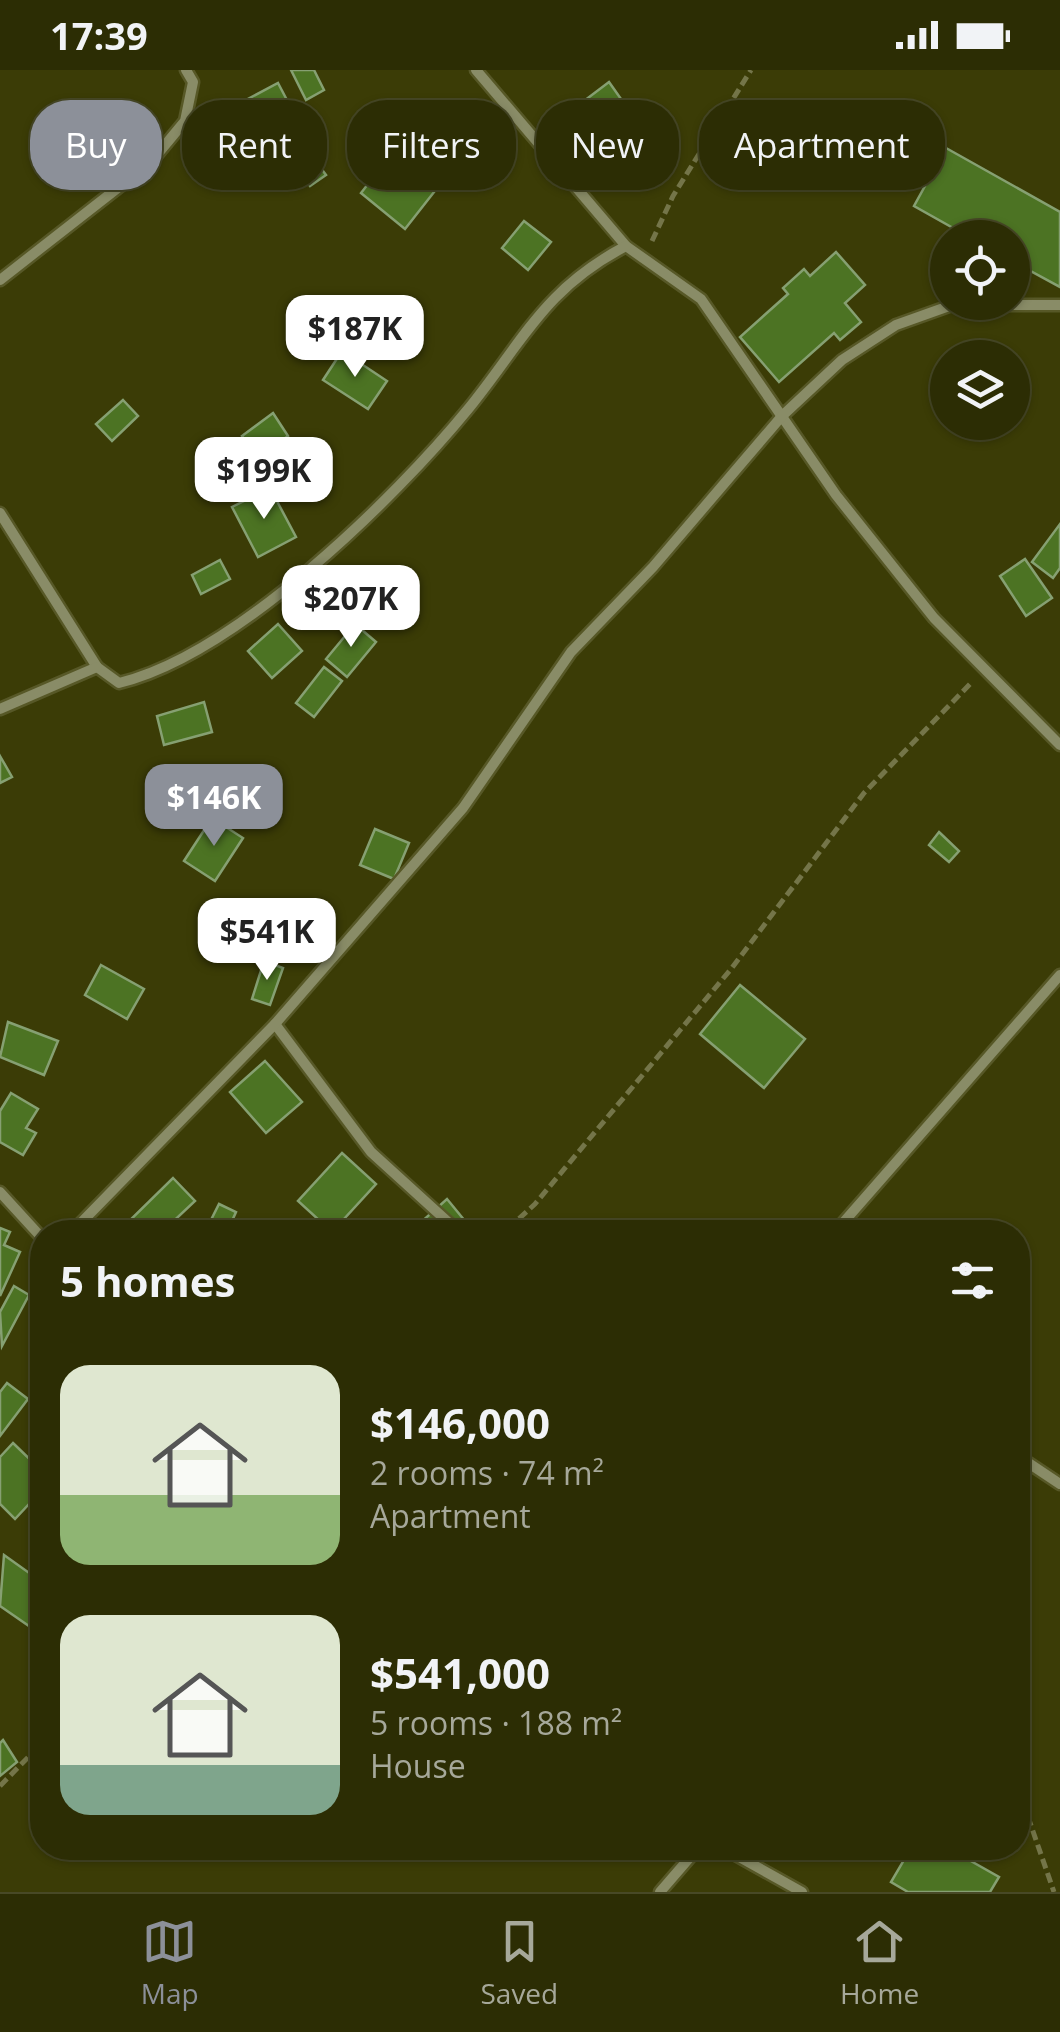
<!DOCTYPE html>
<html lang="en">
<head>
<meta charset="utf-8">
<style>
	body { margin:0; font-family:"Open Sans",sans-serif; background:#34350e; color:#f1f3f6; height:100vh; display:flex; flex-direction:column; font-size:38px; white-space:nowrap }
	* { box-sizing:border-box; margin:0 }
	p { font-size:32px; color:#a6a89a }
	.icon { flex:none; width:55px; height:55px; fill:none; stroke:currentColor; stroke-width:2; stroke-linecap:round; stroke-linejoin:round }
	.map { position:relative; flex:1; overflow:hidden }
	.side { position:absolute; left:30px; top:1150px; width:1000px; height:640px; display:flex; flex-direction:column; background:#2c2d04; border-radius:40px; box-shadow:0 2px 8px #0004,0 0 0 2px #484926 }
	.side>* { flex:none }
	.top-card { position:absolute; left:30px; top:30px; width:1000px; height:90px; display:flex; gap:20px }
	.controls { position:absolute; left:930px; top:150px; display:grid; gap:20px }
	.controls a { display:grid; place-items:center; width:100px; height:100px; border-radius:50%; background:#2c2d04; box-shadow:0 2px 8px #0004,0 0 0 2px #484926; font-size:50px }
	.price { position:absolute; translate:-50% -85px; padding:0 22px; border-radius:20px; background:#fff; color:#222; font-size:32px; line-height:65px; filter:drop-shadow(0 2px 5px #0008) }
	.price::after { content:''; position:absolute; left:50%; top:60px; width:30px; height:22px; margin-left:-15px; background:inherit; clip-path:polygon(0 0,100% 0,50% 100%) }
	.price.current { background:#8c9099; color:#fff }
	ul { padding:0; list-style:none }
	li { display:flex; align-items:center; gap:30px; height:250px; padding:0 30px }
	li span { display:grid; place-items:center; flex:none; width:280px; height:200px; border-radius:30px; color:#555 }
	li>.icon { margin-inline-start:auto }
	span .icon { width:120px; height:120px; fill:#fffc; stroke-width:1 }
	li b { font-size:42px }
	h2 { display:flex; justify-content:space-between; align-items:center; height:120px; padding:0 30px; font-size:42px }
	.tag { padding:0 35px; border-radius:40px; background:#2c2d04; box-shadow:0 2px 8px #0004,0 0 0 2px #484926; font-size:35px; line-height:90px }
	.tag.current { background:#8c9099; color:#fff }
	.status { display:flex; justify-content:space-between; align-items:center; height:70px; padding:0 50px; background:#2c2d04; direction:ltr }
	.status svg { height:28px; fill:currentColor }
	.tab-bar { display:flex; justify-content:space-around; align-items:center; height:140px; border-top:2px solid #484926; background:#2c2d04; font-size:28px; color:#a6a89a }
	.tab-bar a { display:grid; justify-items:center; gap:5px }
	.tab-bar .current { color:#8c9099 }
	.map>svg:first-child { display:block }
</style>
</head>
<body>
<div class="status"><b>17:39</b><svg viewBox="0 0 49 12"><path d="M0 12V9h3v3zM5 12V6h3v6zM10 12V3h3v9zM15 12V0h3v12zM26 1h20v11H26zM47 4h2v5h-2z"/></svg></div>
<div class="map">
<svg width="1060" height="1822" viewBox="0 0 1060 1822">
	<rect width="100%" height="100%" fill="#3b3c06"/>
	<g fill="#4c7323" stroke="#86a072" stroke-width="2.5">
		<path d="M291,0H314L324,20L306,30Z"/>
		<path d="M609,12L621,29L593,51L580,34Z"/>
		<path d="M278,13L299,53L251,80L229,39Z"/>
		<path d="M390,43L405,64L374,88L358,66Z"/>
		<path d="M300,70L326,105L310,116L285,82Z"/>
		<path d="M946,78L1060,142V217L1012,191V168H971L914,136Z"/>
		<path d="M394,81L438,117L405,159L361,123Z"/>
		<path d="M524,151L551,172L528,200L502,178Z"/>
		<path d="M836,182L865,215L845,233L861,252L840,270L834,263L779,312L740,267L788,224L783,218L804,199L810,206Z"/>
		<path d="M342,281L387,311L368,339L323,310Z"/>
		<path d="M123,330L138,346L112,371L96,354Z"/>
		<path d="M273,343L288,366L258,388L242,366Z"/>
		<path d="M270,418L296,467L258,487L232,437Z"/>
		<path d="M1060,454V498L1053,508L1032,492Z"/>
		<path d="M1025,489L1052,528L1026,546L1000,506Z"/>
		<path d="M220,490L230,509L201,524L192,505Z"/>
		<path d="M278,554L302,581L272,608L248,581Z"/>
		<path d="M355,554L376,572L347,607L326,589Z"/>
		<path d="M324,597L342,611L314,647L296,633Z"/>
		<path d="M204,632L212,662L164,675L157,646Z"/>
		<path d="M0,686L12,707L0,713Z"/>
		<path d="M212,748L243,768L215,811L184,791Z"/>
		<path d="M375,759L409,773L394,809L360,795Z"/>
		<path d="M939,762L959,781L949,792L929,775Z"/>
		<path d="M264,891L283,898L270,935L252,929Z"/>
		<path d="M101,895L144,919L127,949L85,925Z"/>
		<path d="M740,915L805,969L764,1018L700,964Z"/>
		<path d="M8,952L58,971L44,1005L0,987Z"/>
		<path d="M265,991L302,1032L266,1063L230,1022Z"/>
		<path d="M11,1023L38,1039L26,1058L36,1063L23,1085L0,1072V1041Z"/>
		<path d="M342,1083L376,1114L332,1162L298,1131Z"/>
		<path d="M173,1108L195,1131L162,1162H118Z"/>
		<path d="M447,1129L474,1162H410Z"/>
		<path d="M219,1134L236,1142L227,1162L209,1154Z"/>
		<path d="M0,1158L10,1162L4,1175L20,1182L0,1226Z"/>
		<path d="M14,1216L29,1225L2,1276L0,1242Z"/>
		<path d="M7,1313L28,1329L0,1366V1322Z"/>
		<path d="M13,1373L42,1401V1420L15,1449L0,1434V1387Z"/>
		<path d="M4,1485L32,1505L42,1488V1565L0,1536Z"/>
		<path d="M3,1670L17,1692L0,1706V1673Z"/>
		<path d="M911,1778H965L962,1786L999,1807L990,1822H908L891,1812Z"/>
	</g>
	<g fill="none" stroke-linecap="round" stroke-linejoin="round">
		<defs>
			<g id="street">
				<path d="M476,0L626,176L701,229L836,425L934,548L1060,675"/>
				<path d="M0,210L151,92L185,51L193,12L186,0"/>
				<path d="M0,443L97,597L119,613C235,585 394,430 469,338C524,270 544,219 626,176"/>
				<path d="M0,639L97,597"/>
				<path d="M275,954L371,1082L459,1162"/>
				<path d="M0,1122L42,1168"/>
				<path d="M72,1162L275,954L463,738L571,582L653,497L782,346L842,290L896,255L952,235H1060"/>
				<path d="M835,1162L1060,905"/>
				<path d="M1018,1386L1060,1414"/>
				<path d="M723,1778L802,1822"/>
				<path d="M660,1822L698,1778"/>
			</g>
		</defs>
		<use href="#street" stroke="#575827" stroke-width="15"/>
		<g stroke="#747549" stroke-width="5" stroke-dasharray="10 5" stroke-linecap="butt">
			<path d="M652,171L673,126L751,0"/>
			<path d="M493,1162L510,1157L535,1134L731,899L864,723L971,613"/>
			<path d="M0,1716L42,1673"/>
			<path d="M1018,1718L1054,1822"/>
		</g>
		<use href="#street" stroke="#898c67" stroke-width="10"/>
	</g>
</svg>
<div class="controls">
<a><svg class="icon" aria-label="locate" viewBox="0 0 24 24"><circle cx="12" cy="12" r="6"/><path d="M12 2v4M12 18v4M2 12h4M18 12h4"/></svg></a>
<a><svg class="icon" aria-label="layers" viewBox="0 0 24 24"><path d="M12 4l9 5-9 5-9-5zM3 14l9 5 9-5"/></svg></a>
</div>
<b class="price" style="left:355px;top:310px">$187K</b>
<b class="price" style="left:264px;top:452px">$199K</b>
<b class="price" style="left:351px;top:580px">$207K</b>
<b class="price current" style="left:214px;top:779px">$146K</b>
<b class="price" style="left:267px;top:913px">$541K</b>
<div class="top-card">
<a class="tag current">Buy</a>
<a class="tag">Rent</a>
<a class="tag">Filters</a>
<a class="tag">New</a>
<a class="tag">Apartment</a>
</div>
<section class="side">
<h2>5 homes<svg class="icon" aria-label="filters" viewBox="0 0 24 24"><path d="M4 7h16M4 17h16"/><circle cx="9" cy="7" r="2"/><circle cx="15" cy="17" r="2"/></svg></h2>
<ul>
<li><span style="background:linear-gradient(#dfe7d0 65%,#8fb573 0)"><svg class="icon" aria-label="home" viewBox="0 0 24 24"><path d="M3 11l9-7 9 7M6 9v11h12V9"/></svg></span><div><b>$146,000</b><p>2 rooms · 74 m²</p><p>Apartment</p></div></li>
<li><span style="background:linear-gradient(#dfe7d0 75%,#7fa58c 0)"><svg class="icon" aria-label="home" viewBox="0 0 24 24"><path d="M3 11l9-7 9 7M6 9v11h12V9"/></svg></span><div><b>$541,000</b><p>5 rooms · 188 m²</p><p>House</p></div></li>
</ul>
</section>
</div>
<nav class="tab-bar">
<a class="current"><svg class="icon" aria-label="map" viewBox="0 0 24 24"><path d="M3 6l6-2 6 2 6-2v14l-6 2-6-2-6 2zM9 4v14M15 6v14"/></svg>Map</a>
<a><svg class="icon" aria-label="saved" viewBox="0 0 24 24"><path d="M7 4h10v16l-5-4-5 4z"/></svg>Saved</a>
<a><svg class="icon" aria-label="home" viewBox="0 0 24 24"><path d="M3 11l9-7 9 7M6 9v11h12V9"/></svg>Home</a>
</nav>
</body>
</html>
